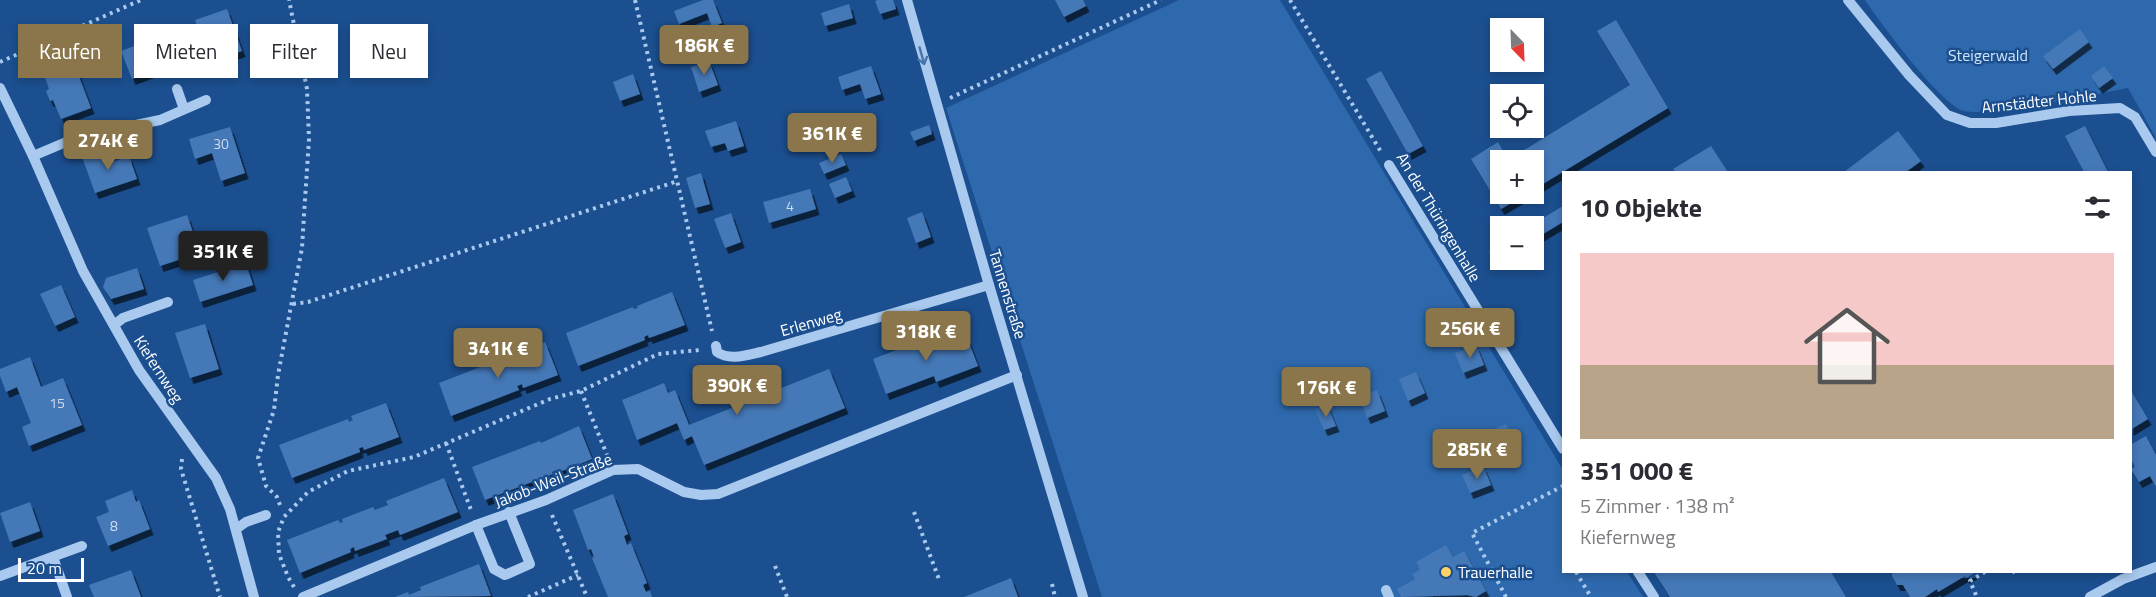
<!DOCTYPE html>
<html lang="de">
<head>
<meta charset="utf-8">
<style>
	body { margin:0; font-family:"Titillium Web",sans-serif; background:#f7f7f7; color:#2b2b33; height:100vh; display:flex; flex-direction:column; font-size:22px; white-space:nowrap }
	* { box-sizing:border-box; margin:0 }
	p { font-size:20px; color:#7c7c81 }
	.icon { flex:none; width:33px; height:33px; fill:none; stroke:currentColor; stroke-width:2; stroke-linecap:round; stroke-linejoin:round }
	.map { position:relative; flex:1; overflow:hidden }
	.drawer { position:absolute; left:1562px; top:171px; width:570px; height:402px; display:flex; flex-direction:column; background:#fff; border-radius:0px; box-shadow:0 3px 9px #0003 }
	.drawer>* { flex:none }
	.top-card { position:absolute; left:18px; top:24px; width:570px; height:54px; display:flex; gap:12px }
	.needle { width:39px; rotate:157deg }
	.buttons { position:absolute; left:1490px; top:18px; display:grid; gap:12px }
	.buttons a { display:grid; place-items:center; width:54px; height:54px; border-radius:0px; background:#fff; box-shadow:0 3px 9px #0003; font-size:30px }
	.scale { position:absolute; left:18px; bottom:15px; width:66px; box-sizing:border-box; padding-left:6px; border:3px solid #fff; border-top:0; font-size:16px; line-height:21px; white-space:nowrap; color:#fff; -webkit-text-stroke:4px #1b4f8f; paint-order:stroke }
	.price { position:absolute; translate:-50% -51px; padding:0 14px; border-radius:6px; background:#8a764a; color:#fff; font-size:20px; line-height:39px; filter:drop-shadow(0 2px 3px #0008) }
	.price::after { content:''; position:absolute; left:50%; top:36px; width:18px; height:14px; margin-left:-9px; background:inherit; clip-path:polygon(0 0,100% 0,50% 100%) }
	.price.current { background:#222; color:#fff }
	ul { padding:0; list-style:none }
	li { display:grid; align-content:center; gap:12px; height:318px; padding:0 18px }
	li span { display:grid; place-items:center; height:186px; border-radius:0px; color:#555 }
	li>.icon { margin-inline-start:auto }
	span .icon { width:108px; height:108px; fill:#fffc; stroke-width:1 }
	li b { font-size:26px }
	h2 { display:flex; justify-content:space-between; align-items:center; height:72px; padding:0 18px; font-size:26px }
	.pill { padding:0 21px; border-radius:0px; background:#fff; box-shadow:0 3px 9px #0003; font-size:21px; line-height:54px }
	.pill.current { background:#8a764a; color:#fff }
	.map>svg:first-child { display:block }
</style>
</head>
<body>
<div class="map">
<svg width="2156" height="597" viewBox="0 0 2156 597">
	<defs>
		<filter id="shadow"><feDropShadow dx="3.5" dy="6" stdDeviation="0" flood-color="#0009"/></filter>
	</defs>
	<rect width="100%" height="100%" fill="#1b4f8f"/>
	<g fill="#2e69ad">
		<path d="M1179,0H1280L1563,470V572H1627L1643,597H1102L946,108Z"/>
		<path d="M1865,0H2156V138L2128,88C2102,93 1979,119 1961,110C1936,98 1882,25 1865,0Z"/>
	</g>
	<g fill="#4478b7" filter="url(#shadow)">
		<path d="M703,0H713L722,23L712,27L707,13L679,24L674,11Z"/>
		<path d="M878,0H893L896,9L880,14L875,1Z"/>
		<path d="M1055,0H1083L1086,6L1064,17Z"/>
		<path d="M849,4L853,18L825,26L821,13Z"/>
		<path d="M227,9L242,51L210,62L195,20Z"/>
		<path d="M1616,20L1668,108L1533,190V160H1500V194H1527L1501,209L1471,159L1498,142L1508,160L1630,85L1597,31Z"/>
		<path d="M2080,29L2089,42L2053,69L2043,56Z"/>
		<path d="M167,34L178,62L132,79L121,51Z"/>
		<path d="M709,61L718,85L699,92L691,67Z"/>
		<path d="M75,66L91,108L61,119L53,100L50,101L46,91L49,89L45,77Z"/>
		<path d="M871,66L881,94L865,99L860,84L842,90L838,77Z"/>
		<path d="M2104,66L2113,78L2099,88L2091,76Z"/>
		<path d="M1381,71L1423,146L1408,154L1366,79Z"/>
		<path d="M633,74L640,94L620,101L613,82Z"/>
		<path d="M736,121L744,146L728,151L725,143L711,147L705,131Z"/>
		<path d="M929,125L932,134L914,141L910,132Z"/>
		<path d="M2085,126L2108,172H2084L2065,136Z"/>
		<path d="M230,127L245,173L221,181L212,153L195,159L189,139Z"/>
		<path d="M1898,131L1921,161L1906,172H1844Z"/>
		<path d="M1711,146L1728,172H1676L1673,169Z"/>
		<path d="M99,148L105,165L129,156L137,179L95,193L81,154Z"/>
		<path d="M841,154L846,165L824,174L819,163Z"/>
		<path d="M701,173L710,204L695,208L686,178Z"/>
		<path d="M846,177L852,191L835,198L829,184Z"/>
		<path d="M810,189L816,209L769,223L763,202Z"/>
		<path d="M1563,206V222L1533,240V226H1530Z"/>
		<path d="M922,212L931,237L916,243L907,218Z"/>
		<path d="M731,213L741,242L725,248L714,219Z"/>
		<path d="M187,215L200,253L160,266L147,228Z"/>
		<path d="M1500,245V261L1496,263L1489,252Z"/>
		<path d="M246,263L253,285L200,302L193,280Z"/>
		<path d="M137,268L144,289L111,299L103,287L106,278Z"/>
		<path d="M61,285L75,317L55,326L40,294Z"/>
		<path d="M672,292L685,325L649,338L648,335L644,337L645,340L578,366L566,333L633,307V309L638,308L637,306Z"/>
		<path d="M205,324L219,369L190,378L175,333Z"/>
		<path d="M964,330L978,366L936,382L934,376L886,394L873,359L925,339L926,344Z"/>
		<path d="M545,342L558,375L523,388L522,384L517,386L519,390L451,416L439,383L506,357L507,359L511,358L510,356Z"/>
		<path d="M1476,345L1484,365L1463,373L1455,353Z"/>
		<path d="M30,357L41,387L63,378L82,425L29,446L22,427L31,423L17,387L6,392L0,376V369Z"/>
		<path d="M829,369L845,408L704,465L692,436L684,440L677,423L637,440L622,400L664,383L668,393L675,390L689,425Z"/>
		<path d="M1416,372L1425,393L1408,401L1399,379Z"/>
		<path d="M2130,389L2148,419L2130,430Z"/>
		<path d="M1377,390L1385,411L1367,418L1359,397Z"/>
		<path d="M386,403L399,437L364,450L363,447L359,448L360,452L292,478L279,445L348,419L349,422L353,420L351,416Z"/>
		<path d="M1327,405L1336,426L1324,430L1315,409Z"/>
		<path d="M1506,424L1512,437L1493,445L1487,432Z"/>
		<path d="M579,426L592,459L557,473L556,470L552,472L553,474L485,500L472,467L540,441L541,443Z"/>
		<path d="M2146,436L2156,455V487L2150,476L2139,482L2131,469L2135,467L2130,457V445Z"/>
		<path d="M1483,466L1491,485L1470,493L1462,475Z"/>
		<path d="M444,478L458,512L400,535L398,530L385,535L387,539L355,551L354,547L350,549L351,552L300,573L287,540L338,520L340,523L343,522L342,519L373,507L375,510L388,505L386,501Z"/>
		<path d="M132,490L136,502L139,500L150,529L108,546L96,517L109,512L105,501Z"/>
		<path d="M613,494L628,534L624,536L627,545L631,543L647,583L643,585L646,592L650,591L652,597H608L592,558L594,557L591,549L588,550L573,510Z"/>
		<path d="M30,502L40,531L10,542L0,513Z"/>
		<path d="M1446,545L1453,557L1464,551L1486,591L1476,597L1467,595L1401,597L1397,589L1415,579L1412,574L1420,570L1416,562Z"/>
		<path d="M479,564L491,596L395,597L408,592L409,595L421,590L420,587Z"/>
		<path d="M131,570L141,597H94L89,585Z"/>
		<path d="M1654,572H1831L1846,597H1670Z"/>
		<path d="M1892,572H1976L1966,578L1965,576L1938,592L1937,589L1925,597H1910L1903,585H1897L1892,576Z"/>
		<path d="M1011,578L1018,597H964Z"/>
	</g>
	<g fill="none" stroke-linecap="round" stroke-linejoin="round">
		<g stroke="#a9c9ee" stroke-width="4" stroke-dasharray="3 4.5" stroke-linecap="butt">
			<path d="M635,0L712,331"/>
			<path d="M1290,0L1381,152"/>
			<path d="M0,62L141,0"/>
			<path d="M950,98L1161,0"/>
			<path d="M293,304L308,302L678,181"/>
			<path d="M581,391L607,455"/>
			<path d="M446,443L471,510"/>
			<path d="M182,459L181,469L220,597"/>
			<path d="M280,505L277,497L266,486L258,458L274,410L278,375L302,248L304,215L309,139L307,89L289,0"/>
			<path d="M914,512L940,582"/>
			<path d="M552,515L587,597"/>
			<path d="M775,566L787,597"/>
			<path d="M1576,572L1591,597"/>
			<path d="M2014,572L2015,573"/>
			<path d="M1052,584L1055,597"/>
			<path d="M294,587L288,577L279,554L278,532L284,517L308,492L348,471L414,457L550,399L581,391L658,354L700,350"/>
			<path d="M1976,595L1970,581L1985,572"/>
			<path d="M528,597L578,575"/>
			<path d="M1506,597L1472,533L1563,486"/>
		</g>
		<g stroke="#a9c9ee" stroke-width="10">
			<path d="M907,0L989,285L1083,597"/>
			<path d="M1848,0L1909,75L1947,115L1970,123H1996L2069,111L2120,108L2135,117L2156,152"/>
			<path d="M0,88L33,156L83,271L139,370L216,478L230,509L254,597"/>
			<path d="M177,89L184,109"/>
			<path d="M33,156L78,137L160,120L206,100"/>
			<path d="M1389,165L1563,449"/>
			<path d="M114,325L123,318L168,302"/>
			<path d="M716,346L717,352C730,361 747,355 761,352L989,285"/>
			<path d="M476,525L494,569L505,575L530,564L509,512"/>
			<path d="M236,529L246,522L266,515"/>
			<path d="M53,557L67,597"/>
			<path d="M1638,572L1654,597"/>
			<path d="M0,576L82,546"/>
			<path d="M1386,590L1389,597"/>
			<path d="M303,597L476,525L546,500L613,470L638,469L684,492L701,495L718,494L1017,375"/>
			<path d="M2090,597L2123,579L2156,567"/>
		</g>
	</g>
	<defs><path id="oneway-shaft" d="M-6 0H5M1.5-3L5.5 0L1.5 3" fill="none" stroke-width="1.6" stroke-linecap="round" stroke-linejoin="round" transform="scale(1.5)"/></defs>
	<use stroke="#4674ac" href="#oneway-shaft" transform="translate(922 56) rotate(74)"/>
	<circle fill="#ffd166" stroke="#1b4f8f" stroke-width="2" cx="1446" cy="572" r="6"/>
	<g text-anchor="middle" stroke-width="5" stroke-linejoin="round" paint-order="stroke">
		<g font-size="14" fill="#d0dded">
			<text x="221" y="149">30</text>
			<text x="790" y="211">4</text>
			<text x="57" y="408">15</text>
			<text x="114" y="531">8</text>
		</g>
		<g font-size="16" fill="#cfe3fa" stroke="#1b4f8f">
			<text x="1988" y="61">Steigerwald</text>
		</g>
		<g font-size="16" fill="#fff" stroke="#1b4f8f">
			<text transform="translate(2039 101) rotate(-6)" y="6">Arnstädter Hohle</text>
			<text transform="translate(1439 217) rotate(59)" y="6">An der Thüringenhalle</text>
			<text transform="translate(1008 294) rotate(73)" y="6">Tannenstraße</text>
			<text transform="translate(811 322) rotate(-16)" y="6">Erlenweg</text>
			<text transform="translate(159 369) rotate(57)" y="6">Kiefernweg</text>
			<text transform="translate(553 480) rotate(-21)" y="6">Jakob-Weil-Straße</text>
		</g>
		<g font-size="16" fill="#fff" stroke="#1b4f8f" text-anchor="start">
			<text x="1458" y="578">Trauerhalle</text>
		</g>
	</g>
</svg>
<div class="buttons">
<a><svg class="needle" viewBox="-14 -14 28 28"><path d="M0-13l5 13h-10z" fill="#e53935"/><path d="M0 13l5-13h-10z" fill="#7c7c81"/></svg></a>
<a><svg class="icon" aria-label="locate" viewBox="0 0 24 24"><circle cx="12" cy="12" r="6"/><path d="M12 2v4M12 18v4M2 12h4M18 12h4"/></svg></a>
<a>+</a>
<a>−</a>
</div>
<div class="scale">20 m</div>
<b class="price" style="left:704px;top:76px">186K €</b>
<b class="price" style="left:832px;top:164px">361K €</b>
<b class="price" style="left:108px;top:171px">274K €</b>
<b class="price current" style="left:223px;top:282px">351K €</b>
<b class="price" style="left:1470px;top:359px">256K €</b>
<b class="price" style="left:926px;top:362px">318K €</b>
<b class="price" style="left:498px;top:379px">341K €</b>
<b class="price" style="left:737px;top:416px">390K €</b>
<b class="price" style="left:1326px;top:418px">176K €</b>
<b class="price" style="left:1477px;top:480px">285K €</b>
<div class="top-card">
<a class="pill current">Kaufen</a>
<a class="pill">Mieten</a>
<a class="pill">Filter</a>
<a class="pill">Neu</a>
</div>
<section class="drawer">
<h2>10 Objekte<svg class="icon" aria-label="filters" viewBox="0 0 24 24"><path d="M4 7h16M4 17h16"/><circle cx="9" cy="7" r="2"/><circle cx="15" cy="17" r="2"/></svg></h2>
<ul>
<li><span style="background:linear-gradient(#f6c9c9 60%,#b9a48a 0)"><svg class="icon" aria-label="home" viewBox="0 0 24 24"><path d="M3 11l9-7 9 7M6 9v11h12V9"/></svg></span><div><b>351 000 €</b><p>5 Zimmer · 138 m²</p><p>Kiefernweg</p></div></li>
</ul>
</section>
</div>
</body>
</html>
